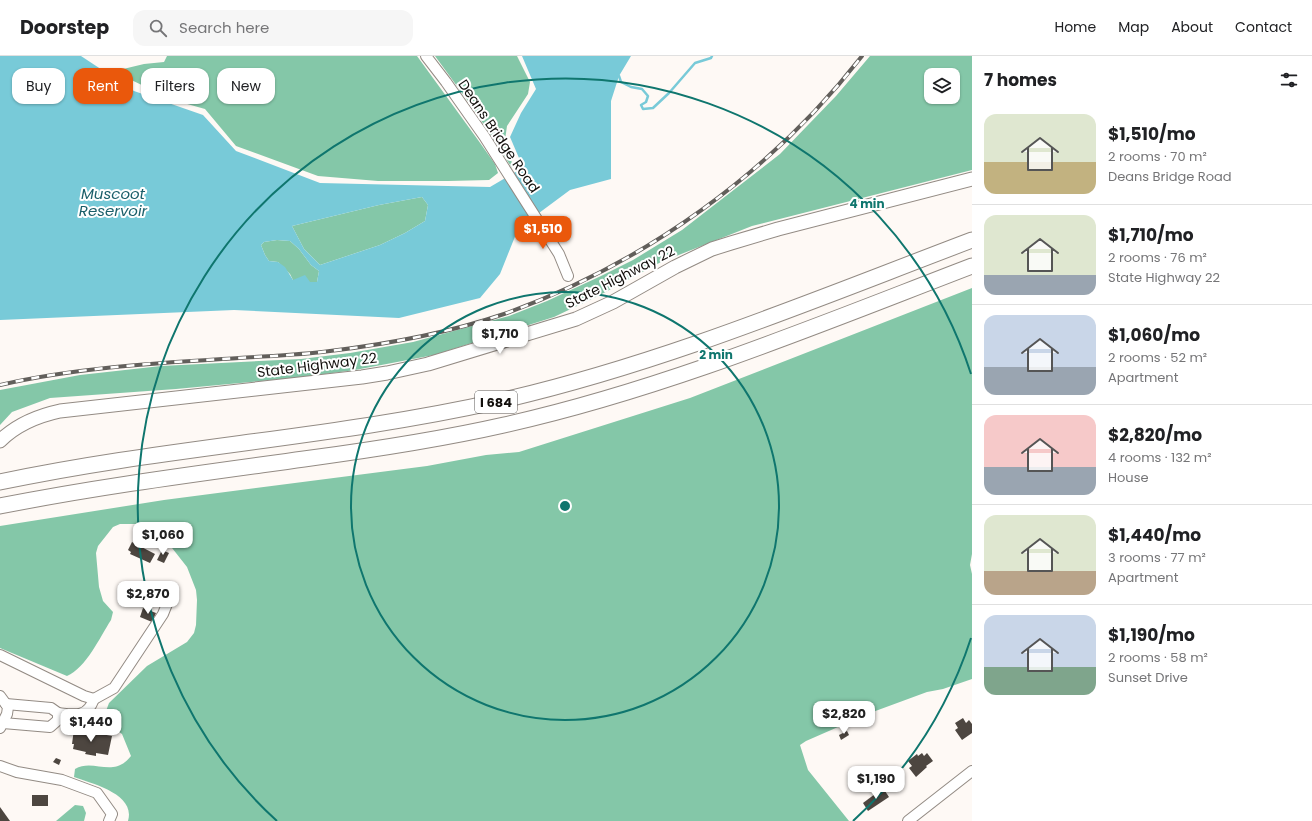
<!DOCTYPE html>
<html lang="en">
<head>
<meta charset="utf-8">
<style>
	body { margin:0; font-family:Poppins,sans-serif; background:#f6f6f6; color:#202124; height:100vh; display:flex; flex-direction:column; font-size:15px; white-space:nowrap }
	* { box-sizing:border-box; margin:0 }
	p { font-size:13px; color:#757577 }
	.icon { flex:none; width:22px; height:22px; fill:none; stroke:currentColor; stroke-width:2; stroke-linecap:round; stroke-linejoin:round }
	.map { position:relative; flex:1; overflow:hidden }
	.panel { display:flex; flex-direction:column; background:#fff; width:340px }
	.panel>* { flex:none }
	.guide { position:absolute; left:12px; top:12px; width:380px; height:36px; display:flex; gap:8px }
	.controls { position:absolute; left:924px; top:12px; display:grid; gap:8px }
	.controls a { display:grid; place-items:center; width:36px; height:36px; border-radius:8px; background:#fff; box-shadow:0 1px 3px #0004; font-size:20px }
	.price { position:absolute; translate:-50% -34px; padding:0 9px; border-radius:8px; background:#fff; color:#222; font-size:13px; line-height:26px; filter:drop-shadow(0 1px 2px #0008) }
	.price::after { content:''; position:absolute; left:50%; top:24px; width:12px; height:9px; margin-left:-6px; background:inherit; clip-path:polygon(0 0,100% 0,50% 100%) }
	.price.selected { background:#ea580c; color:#fff }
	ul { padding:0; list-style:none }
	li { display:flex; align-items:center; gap:12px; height:100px; padding:0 12px }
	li+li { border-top:1px solid #e0e0e0 }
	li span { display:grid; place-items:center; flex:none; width:112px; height:80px; border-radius:12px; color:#555 }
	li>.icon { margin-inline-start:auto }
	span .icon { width:48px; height:48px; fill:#fffc; stroke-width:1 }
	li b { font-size:17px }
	h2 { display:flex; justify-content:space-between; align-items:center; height:48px; padding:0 12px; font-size:17px }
	.chip { padding:0 14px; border-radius:12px; background:#fff; box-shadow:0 1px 3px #0004; font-size:14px; line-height:36px }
	.chip.selected { background:#ea580c; color:#fff }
	header { display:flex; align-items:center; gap:24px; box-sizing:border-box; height:56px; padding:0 20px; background:#fff; border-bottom:1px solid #e0e0e0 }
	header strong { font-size:19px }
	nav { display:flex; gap:22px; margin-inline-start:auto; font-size:14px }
	.search { width:280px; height:36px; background:#f6f6f6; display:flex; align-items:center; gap:10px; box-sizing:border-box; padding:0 14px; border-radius:12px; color:#757577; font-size:15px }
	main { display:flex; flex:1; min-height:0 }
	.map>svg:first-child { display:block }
</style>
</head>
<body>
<header>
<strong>Doorstep</strong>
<div class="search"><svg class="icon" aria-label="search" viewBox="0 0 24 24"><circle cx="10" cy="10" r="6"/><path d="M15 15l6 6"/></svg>Search here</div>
<nav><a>Home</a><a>Map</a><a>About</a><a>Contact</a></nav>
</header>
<main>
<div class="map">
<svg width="972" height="765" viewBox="0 0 972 765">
	<rect width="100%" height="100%" fill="#fef9f5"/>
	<g fill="#84c7a8" fill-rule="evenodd">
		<path d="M167,0H417L478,84L495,108L498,117L489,124L448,125H378L318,120L236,90L205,53L173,44L123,20L119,14L144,8L164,6Z"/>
		<path d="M435,0H517L530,26L528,38L507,70L505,84L511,97L512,112L473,52Z"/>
		<path d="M870,0H972V114L752,170L661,206L600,239L554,261L434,299L355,314L303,321L176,333L50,342L12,356L0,369V334L80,319L161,310L301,303L350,297L413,286L509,260L547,245L601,220L633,204L682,174L780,98L836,40ZM931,19H953V41H931Z"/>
		<path d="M422,141L428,149L425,165L405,177L380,189L320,209L304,193L292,170L379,149Z"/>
		<path d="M277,184L290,185L299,193L311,209L319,215L317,226L310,227L293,224L290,218L278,206L269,205L265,199L261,189L264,186Z"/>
		<path d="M972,232V498L970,509L972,518V623L943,633L927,636L870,657L806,685L800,689L808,714L849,765H128C136,738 93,728 74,721L75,713C94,702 113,723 131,700L122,678L109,669L105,662L106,655L109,647L147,610L187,586L194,577L196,569L197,544L196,534L187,511L165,483L145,470L138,468H120L113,471L98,490L96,497L99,531L103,545L113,556L111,564C100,581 86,612 67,620L0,592V470L164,444L427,410L486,399L519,396L690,342Z"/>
		<path d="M75,749L83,750L86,757L84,765H56Z"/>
	</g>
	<path fill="#78cad8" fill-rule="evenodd" d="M0,0H81L134,35L203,59L236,95L320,127L490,131L517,115L519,102L510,81L521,57L536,33L522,0H631L619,20L611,45V123L570,134L539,157L520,168L500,218L480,242L399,262L234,254L0,264ZM422,141L428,149L425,165L405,177L380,189L320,209L304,193L292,170L379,149ZM277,184L290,185L299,193L311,209L319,215L317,226H310L305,219L293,224L285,211L278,206L269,205L265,199L261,189L264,186Z"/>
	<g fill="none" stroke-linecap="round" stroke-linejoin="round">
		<path stroke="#78cad8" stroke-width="2.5" d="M619,20L621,26L631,31L642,33L648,40L646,46L641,49L643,53L653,52L669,37L695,7L711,2L712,0"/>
	</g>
	<g fill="#4d4640">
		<path d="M132,486L155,498L150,507L130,498L131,496L128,494Z"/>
		<path d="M162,494L169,497L164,507L157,504Z"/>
		<path d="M143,552L156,557L152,566L140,561Z"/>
		<path d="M963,662L966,667L969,664L972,668V677L962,684L955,674L958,672L955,667Z"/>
		<path d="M74,673L112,680L108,699L96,697V700L85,698L86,696L73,693L74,688H72Z"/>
		<path d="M847,675L849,679L841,684L839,679Z"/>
		<path d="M922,697L924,700L927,697L933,705L926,710L927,711L916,721L909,712L912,710L908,705L917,698L918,700Z"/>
		<path d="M56,702L61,704L59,709L53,706Z"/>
		<path d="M883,732L889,741L868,755L863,747Z"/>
		<rect x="32" y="739" width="16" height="11"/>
		<path d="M0,751L10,765H0Z"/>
	</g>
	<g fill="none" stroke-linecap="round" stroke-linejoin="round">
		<defs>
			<g id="minor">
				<path d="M426,0L446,26L484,80L559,198L568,220"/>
				<path d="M0,599L84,640L94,643C87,662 75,659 58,657"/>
				<path d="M0,640L8,651L7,658L0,672"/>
				<path d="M94,643L114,632L163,558L167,548L157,532"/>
				<path d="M3,667L50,671L58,664V657L51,652L6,648"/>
				<path d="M0,710L17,716L62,724L97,737L112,758L109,765"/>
				<path d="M908,765L972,715"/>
			</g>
			<path id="major" d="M0,385C17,368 37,360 60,355L362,321L387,317L428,308L576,263L613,246L675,211L712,193L731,187L778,173L972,123"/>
			<g id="highway">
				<path d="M0,426C165,391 334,382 499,345C662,308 816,243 972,184"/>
				<path d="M0,450C101,430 203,417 304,403C371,394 438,384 504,369C665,333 818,269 972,210"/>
			</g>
		</defs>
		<use href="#minor" stroke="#938b84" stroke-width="12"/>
		<use href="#major" stroke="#938b84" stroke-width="15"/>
		<use href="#highway" stroke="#938b84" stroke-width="17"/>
		<use href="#minor" stroke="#fff" stroke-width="10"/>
		<use href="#major" stroke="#fff" stroke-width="13"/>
		<use href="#highway" stroke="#fff" stroke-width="15"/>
		<defs>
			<path id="rail" d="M0,329C78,311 159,307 239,302C269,300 300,299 330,295C388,288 448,277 504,258C644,208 771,117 862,0"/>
		</defs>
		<use href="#rail" stroke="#625f5b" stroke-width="4"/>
		<use href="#rail" stroke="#fff" stroke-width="2.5" stroke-dasharray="8" stroke-linecap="butt"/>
	</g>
	<g fill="none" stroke="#0f766e" stroke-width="2">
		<circle cx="565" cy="450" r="214"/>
		<path d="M971 582A427 427 0 0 1 853 765M277 765A427 427 0 1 1 971 318"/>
	</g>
	<g text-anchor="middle" stroke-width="4" stroke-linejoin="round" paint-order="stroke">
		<rect fill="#fff" stroke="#595755" stroke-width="1" x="475" y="335" width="42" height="22" rx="3"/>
		<g font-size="13" font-weight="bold" fill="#120f0c">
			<text x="496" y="351">I 684</text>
		</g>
		<g font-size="14" fill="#120f0c" stroke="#fff">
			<text transform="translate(499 80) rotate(56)" y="5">Deans Bridge Road</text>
			<text transform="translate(620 221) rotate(-27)" y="5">State Highway 22</text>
			<text transform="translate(317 309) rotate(-7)" y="5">State Highway 22</text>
		</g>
		<g font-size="15" font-style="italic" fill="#1b5f6a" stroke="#fff">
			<text x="113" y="143">Muscoot<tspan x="113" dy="17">Reservoir</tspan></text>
		</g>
	</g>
	<circle cx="565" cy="450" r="6" fill="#0f766e" stroke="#fff" stroke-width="2"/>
	<g font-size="12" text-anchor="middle" font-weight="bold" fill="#0f766e" stroke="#fff" stroke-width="4" stroke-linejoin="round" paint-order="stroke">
		<text x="867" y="152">4 min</text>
		<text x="716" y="303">2 min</text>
	</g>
</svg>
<div class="controls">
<a><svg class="icon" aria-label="layers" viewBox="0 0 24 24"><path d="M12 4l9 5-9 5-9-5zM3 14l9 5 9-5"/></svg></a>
</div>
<b class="price selected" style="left:543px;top:194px">$1,510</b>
<b class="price" style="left:500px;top:299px">$1,710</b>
<b class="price" style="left:163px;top:500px">$1,060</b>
<b class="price" style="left:148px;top:559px">$2,870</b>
<b class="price" style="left:844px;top:679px">$2,820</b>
<b class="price" style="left:91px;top:687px">$1,440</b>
<b class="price" style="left:876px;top:744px">$1,190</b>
<div class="guide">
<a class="chip">Buy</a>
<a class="chip selected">Rent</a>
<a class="chip">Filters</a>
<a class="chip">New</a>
</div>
</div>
<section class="panel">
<h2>7 homes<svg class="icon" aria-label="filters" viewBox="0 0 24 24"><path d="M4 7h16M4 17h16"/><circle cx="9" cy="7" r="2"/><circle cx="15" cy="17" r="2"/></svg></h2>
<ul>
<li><span style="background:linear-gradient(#dfe7d0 60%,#c2b280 0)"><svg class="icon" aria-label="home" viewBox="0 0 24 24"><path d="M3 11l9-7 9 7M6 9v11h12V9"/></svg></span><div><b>$1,510/mo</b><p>2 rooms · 70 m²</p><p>Deans Bridge Road</p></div></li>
<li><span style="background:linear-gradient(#dfe7d0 75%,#9aa5b1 0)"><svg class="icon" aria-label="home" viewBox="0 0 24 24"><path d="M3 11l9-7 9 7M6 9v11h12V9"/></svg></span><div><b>$1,710/mo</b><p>2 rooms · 76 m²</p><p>State Highway 22</p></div></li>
<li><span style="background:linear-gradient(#c9d6e8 65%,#9aa5b1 0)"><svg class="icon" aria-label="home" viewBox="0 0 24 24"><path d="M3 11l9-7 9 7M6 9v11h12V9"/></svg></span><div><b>$1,060/mo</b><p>2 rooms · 52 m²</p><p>Apartment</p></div></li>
<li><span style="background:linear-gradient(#f6c9c9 65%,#9aa5b1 0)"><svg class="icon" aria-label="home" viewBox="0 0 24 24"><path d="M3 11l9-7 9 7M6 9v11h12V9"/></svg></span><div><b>$2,820/mo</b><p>4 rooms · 132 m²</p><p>House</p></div></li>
<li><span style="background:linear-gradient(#dfe7d0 70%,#b9a48a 0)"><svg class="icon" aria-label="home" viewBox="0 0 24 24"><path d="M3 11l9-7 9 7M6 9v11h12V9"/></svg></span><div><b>$1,440/mo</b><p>3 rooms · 77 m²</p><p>Apartment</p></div></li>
<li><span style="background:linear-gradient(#c9d6e8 65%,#7fa58c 0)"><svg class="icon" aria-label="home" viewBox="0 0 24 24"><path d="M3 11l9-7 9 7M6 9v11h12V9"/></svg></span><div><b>$1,190/mo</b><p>2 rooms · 58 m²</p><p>Sunset Drive</p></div></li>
</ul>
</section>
</main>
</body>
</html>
